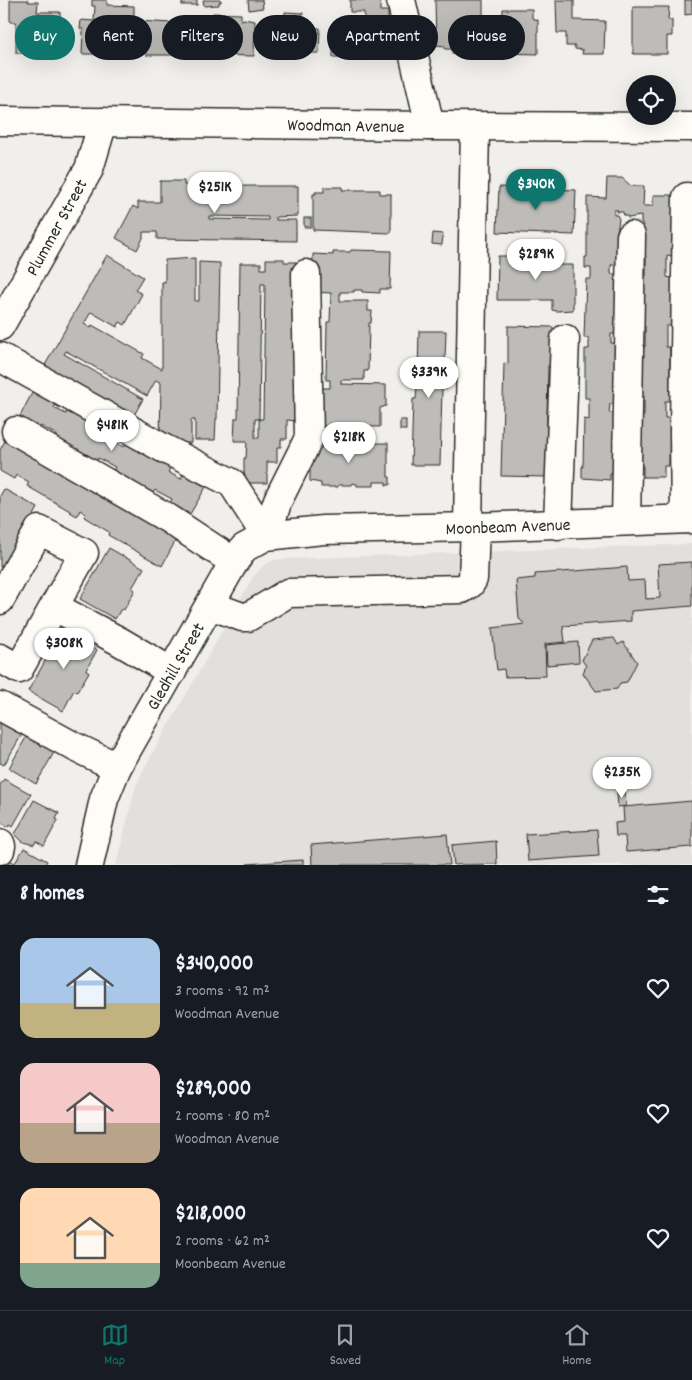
<!DOCTYPE html>
<html lang="en">
<head>
<meta charset="utf-8">
<style>
	body { margin:0; font-family:Dekko,sans-serif; background:#20242c; color:#f1f3f6; height:100vh; display:flex; flex-direction:column; font-size:19px; white-space:nowrap }
	* { box-sizing:border-box; margin:0 }
	p { font-size:16px; color:#9ea1a6 }
	.icon { flex:none; width:28px; height:28px; fill:none; stroke:currentColor; stroke-width:2; stroke-linecap:round; stroke-linejoin:round }
	.map { position:relative; height:865px; overflow:hidden }
	.panel { display:flex; flex-direction:column; background:#171b24; flex:1 }
	.panel>* { flex:none }
	.top-card { position:absolute; left:15px; top:15px; width:662px; height:45px; display:flex; gap:10px }
	.buttons { position:absolute; left:626px; top:75px; display:grid; gap:10px }
	.buttons a { display:grid; place-items:center; width:50px; height:50px; border-radius:50%; background:#171b24; box-shadow:0 5px 20px #0002; font-size:25px }
	.price { position:absolute; translate:-50% -42px; padding:0 11px; border-radius:18px; background:#fff; color:#222; font-size:16px; line-height:32px; filter:drop-shadow(0 1px 2px #0008) }
	.price::after { content:''; position:absolute; left:50%; top:30px; width:15px; height:11px; margin-left:-8px; background:inherit; clip-path:polygon(0 0,100% 0,50% 100%) }
	.price.on { background:#0f766e; color:#fff }
	ul { padding:0; list-style:none }
	li { display:flex; align-items:center; gap:15px; height:125px; padding:0 20px }
	li span { display:grid; place-items:center; flex:none; width:140px; height:100px; border-radius:15px; color:#555 }
	li>.icon { margin-inline-start:auto }
	span .icon { width:60px; height:60px; fill:#fffc; stroke-width:1 }
	li b { font-size:21px }
	h2 { display:flex; justify-content:space-between; align-items:center; height:60px; padding:0 20px; font-size:21px }
	.chip { padding:0 18px; border-radius:22px; background:#171b24; box-shadow:0 5px 20px #0002; font-size:18px; line-height:45px }
	.chip.on { background:#0f766e; color:#fff }
	.tabs { display:flex; justify-content:space-around; align-items:center; height:70px; border-top:1px solid #363941; background:#171b24; font-size:14px; color:#9ea1a6 }
	.tabs a { display:grid; justify-items:center; gap:2px }
	.tabs .on { color:#0f766e }
	.map>svg:first-child { display:block }
</style>
</head>
<body>
<div class="map">
<svg width="692" height="865" viewBox="0 0 692 865">
	<rect width="100%" height="100%" fill="#f0efeb"/>
	<filter id="ink" filterUnits="userSpaceOnUse"><feTurbulence type="fractalNoise" baseFrequency=".02" numOctaves="2"/><feDisplacementMap in="SourceGraphic" scale="10" xChannelSelector="R" yChannelSelector="G"/><feConvolveMatrix kernelMatrix="1 2 1 2 8 2 1 2 1" color-interpolation-filters="sRGB"/></filter>
	<g filter="url(#ink)">
		<path fill="#e1e0dc" d="M692,544V865H116L135,789L142,772L253,577L264,565L274,560L284,559Z"/>
		<g fill="#bdbcb8" stroke="#2b2b2b" fill-rule="evenodd">
			<path d="M10,0H28V2H38L37,12H60V50H36V53H16V22H10Z"/>
			<path d="M92,0H107V5L134,6V19L125,18L124,54H82L83,29H80L81,20L94,21L95,6H92Z"/>
			<rect x="182" y="0" width="15" height="5"/>
			<path d="M203,0H221V2H219V5L204,6Z"/>
			<path d="M248,0H262L263,8L249,10Z"/>
			<path d="M350,0H380V11H388V52H373V58L333,57V25H364V12H350Z"/>
			<path d="M435,0H483V22H475L474,54L452,53V49H445V46L436,45Z"/>
			<path d="M556,0H574V20L605,21L604,54H582L583,50L575,49V46H566V33H557Z"/>
			<path d="M685,0H692V14L685,15Z"/>
			<path d="M633,7H669L668,20H672V36H667V54H633Z"/>
			<path d="M503,9H532V18L538,20V54L502,53Z"/>
			<path d="M285,12L303,13L302,28H320L319,53H296L295,57L276,56V44H274V40H276V36L274,34H276V24L282,22L283,24H284Z"/>
			<path d="M213,13L241,14V21L243,19L255,21L254,56L213,55Z"/>
			<path d="M138,21L188,24L189,49H176V55H146V27H138Z"/>
			<rect x="200" y="21" width="8" height="11"/>
			<rect x="258" y="25" width="7" height="19"/>
			<path d="M607,178H622L631,186H644L643,206H653V195H673L672,256L667,255V277L672,278L671,326H666V347H670V401H665V418H670L669,466H664V477H643V466H638V416H644V396H639V347H645V326H640V276H646V256H641L643,224L641,223V216L628,218L627,216H624L623,212H617L618,210H614V215H617L619,219L617,233H622L616,265H611V274H615V279H617L616,329L615,334H611V343H615V350L616,349V398L614,399V404H610L609,413H614L613,419H615L613,474H610V480L582,478V467L583,466L584,419L589,420V398H585V349H589V338H584L586,279H591V268H585V257H587V197L606,198Z"/>
			<path d="M160,181H184V185H218V186H298V216L276,217V220H296V241L157,239V232H143V238L137,250L116,238L133,206L138,209V202H160ZM209,216L268,217V220L209,219Z"/>
			<path d="M324,187H343L342,190H380V194H391V233L313,230V194H316L315,192H324Z"/>
			<path d="M499,187L576,190L574,235L497,232Z"/>
			<rect x="304" y="218" width="7" height="9"/>
			<path d="M433,233L443,234L442,245L432,244Z"/>
			<path d="M351,250L391,251L390,289H380V293L362,292V290H354V292H340V301H368V311H372L371,323H369L368,371H364V380H341V384L386,385V406L380,408V427L319,426L320,388H330V380H326L327,322H330L331,293L312,292L313,254L333,255V252H350Z"/>
			<path d="M107,255L143,277L135,290L142,294L125,325L120,322L117,327L91,312L84,324L91,328L92,325L144,354L142,358L162,369V282H165V260L195,258V301H199V262L220,263L217,419H216L215,440H195V420H191V443H172L160,440L161,383L156,380L147,396L66,351L64,354L143,399L133,417L44,367Z"/>
			<path d="M498,256H554V265H573V310L557,311L552,310V300H497Z"/>
			<path d="M266,259H284V262H296L294,396H298L297,421L287,420V439H281V447H277V462H267V483H244V458H246L247,441H234L235,418H238L240,263H261V269H266ZM261,284H265L263,419H259ZM255,419H259V438H255Z"/>
			<path d="M508,326L553,327L552,366H548L546,477L501,476L504,363L508,364Z"/>
			<path d="M419,331H446L445,360L447,389H442L440,465H411L413,399H416L417,386H413V373H418Z"/>
			<path d="M33,391L56,404L54,408L66,414L68,410L114,435L111,440L124,447L126,443L171,467L168,472L181,479L183,474L206,487L190,514L170,503L172,499L155,490L153,493L113,471L115,467L98,458L96,462L55,439L57,435L41,426L39,429L19,418Z"/>
			<rect x="400" y="420" width="6" height="10"/>
			<path d="M6,439L27,450L26,453L42,462L43,460L178,536L162,566L108,535L109,532L84,517L86,514L80,510L77,516L70,512V511L27,486L29,482L16,475L14,479L0,471V450Z"/>
			<path d="M388,443V477H390V485H386V482H374V486H357V484L352,483L351,485H338V487H321V483L310,481V444Z"/>
			<path d="M4,489L38,508L4,569L0,567V496Z"/>
			<path d="M109,548L144,568L132,588L135,590L124,610L121,609L115,619L80,599Z"/>
			<path d="M692,562V606L631,611V621L563,626L565,642L545,644L546,676L505,677L504,669L497,670L492,628L525,624L519,619L516,580L535,578V574L627,567L628,581L645,580L646,599L660,598L658,564Z"/>
			<path d="M63,630L86,643L87,640L97,646L95,648L97,650L86,670L89,672L77,692L74,690L63,711L28,691Z"/>
			<path d="M614,638L618,645L623,642L637,662L627,682L620,683L617,689L596,691L583,673L586,666L582,660L592,640Z"/>
			<path d="M578,642L579,662L547,665L546,645Z"/>
			<path d="M0,721L24,731L4,765L0,763Z"/>
			<path d="M30,730L34,733L31,739L35,741L37,738L56,749L36,784L9,768Z"/>
			<path d="M4,779L31,794L13,826L10,824L9,827L2,823L0,824V785Z"/>
			<path d="M625,791L626,806L618,807L617,792Z"/>
			<path d="M34,800L59,813L56,819L58,820L44,846L36,841L34,845L23,842L15,834Z"/>
			<path d="M692,801V847L626,852L625,836H616L615,823L624,822L623,807Z"/>
			<path d="M597,830L599,856L528,861L526,834Z"/>
			<path d="M447,834L450,865H312L311,845Z"/>
			<path d="M496,841L497,864L454,865L452,845Z"/>
			<path d="M24,848L47,861L45,865H6L9,860L15,863Z"/>
			<path d="M303,860V865H247V864Z"/>
		</g>
		<g fill="none" stroke-linecap="round" stroke-linejoin="round">
			<defs>
				<g id="minor">
					<path d="M401,0L430,126"/>
					<path d="M0,357L163,448L232,483L266,536"/>
					<path d="M16,431L169,519L234,562"/>
					<path d="M685,519L684,433L687,197"/>
					<path d="M626,521L631,236"/>
					<path d="M558,525L565,339"/>
					<path d="M468,527L475,126"/>
					<path d="M266,536L278,500L309,438L306,274"/>
					<path d="M0,600L39,530L84,553L19,669L0,658"/>
					<path d="M210,605L242,617H248L288,593L462,589L470,584L473,579L475,527"/>
					<path d="M55,607L119,641L172,672"/>
					<path d="M0,706L75,747L117,767"/>
					<path d="M0,843L1,846L0,850"/>
					<path d="M89,865L104,799L117,767L234,562L244,548L266,536L323,530L475,527L692,519"/>
				</g>
				<g id="major">
					<path d="M0,121L430,126L692,127"/>
					<path d="M0,326L89,169L103,122"/>
				</g>
			</defs>
			<use href="#minor" stroke="#2b2b2b" stroke-width="31"/>
			<use href="#major" stroke="#2b2b2b" stroke-width="31"/>
			<use href="#minor" stroke="#fdfcf7" stroke-width="28"/>
			<use href="#major" stroke="#fdfcf7" stroke-width="28"/>
		</g>
	</g>
	<g text-anchor="middle" stroke-width="5" stroke-linejoin="round" paint-order="stroke">
		<g font-size="18" fill="#2b2b2b" stroke="#fdfcf7">
			<text transform="translate(346 125) rotate(1)" y="6">Woodman Avenue</text>
			<text transform="translate(56 227) rotate(-61)" y="6">Plummer Street</text>
			<text transform="translate(508 526) rotate(-2)" y="6">Moonbeam Avenue</text>
			<text transform="translate(175 666) rotate(-60)" y="6">Gledhill Street</text>
		</g>
	</g>
</svg>
<div class="buttons">
<a><svg class="icon" aria-label="locate" viewBox="0 0 24 24"><circle cx="12" cy="12" r="6"/><path d="M12 2v4M12 18v4M2 12h4M18 12h4"/></svg></a>
</div>
<b class="price on" style="left:536px;top:211px">$340K</b>
<b class="price" style="left:215px;top:214px">$251K</b>
<b class="price" style="left:536px;top:281px">$289K</b>
<b class="price" style="left:429px;top:399px">$339K</b>
<b class="price" style="left:112px;top:452px">$481K</b>
<b class="price" style="left:349px;top:464px">$218K</b>
<b class="price" style="left:64px;top:670px">$308K</b>
<b class="price" style="left:622px;top:799px">$235K</b>
<div class="top-card">
<a class="chip on">Buy</a>
<a class="chip">Rent</a>
<a class="chip">Filters</a>
<a class="chip">New</a>
<a class="chip">Apartment</a>
<a class="chip">House</a>
</div>
</div>
<section class="panel">
<h2>8 homes<svg class="icon" aria-label="filters" viewBox="0 0 24 24"><path d="M4 7h16M4 17h16"/><circle cx="9" cy="7" r="2"/><circle cx="15" cy="17" r="2"/></svg></h2>
<ul>
<li><span style="background:linear-gradient(#a9c7e8 65%,#c2b280 0)"><svg class="icon" aria-label="home" viewBox="0 0 24 24"><path d="M3 11l9-7 9 7M6 9v11h12V9"/></svg></span><div><b>$340,000</b><p>3 rooms · 92 m²</p><p>Woodman Avenue</p></div><svg class="icon" aria-label="heart" viewBox="0 0 24 24"><path d="M12 20l-8-8c-3-5 5-10 8-4 3-6 11-1 8 4z"/></svg></li>
<li><span style="background:linear-gradient(#f6c9c9 60%,#b9a48a 0)"><svg class="icon" aria-label="home" viewBox="0 0 24 24"><path d="M3 11l9-7 9 7M6 9v11h12V9"/></svg></span><div><b>$289,000</b><p>2 rooms · 80 m²</p><p>Woodman Avenue</p></div><svg class="icon" aria-label="heart" viewBox="0 0 24 24"><path d="M12 20l-8-8c-3-5 5-10 8-4 3-6 11-1 8 4z"/></svg></li>
<li><span style="background:linear-gradient(#ffd9b3 75%,#7fa58c 0)"><svg class="icon" aria-label="home" viewBox="0 0 24 24"><path d="M3 11l9-7 9 7M6 9v11h12V9"/></svg></span><div><b>$218,000</b><p>2 rooms · 62 m²</p><p>Moonbeam Avenue</p></div><svg class="icon" aria-label="heart" viewBox="0 0 24 24"><path d="M12 20l-8-8c-3-5 5-10 8-4 3-6 11-1 8 4z"/></svg></li>
</ul>
</section>
<nav class="tabs">
<a class="on"><svg class="icon" aria-label="map" viewBox="0 0 24 24"><path d="M3 6l6-2 6 2 6-2v14l-6 2-6-2-6 2zM9 4v14M15 6v14"/></svg>Map</a>
<a><svg class="icon" aria-label="saved" viewBox="0 0 24 24"><path d="M7 4h10v16l-5-4-5 4z"/></svg>Saved</a>
<a><svg class="icon" aria-label="home" viewBox="0 0 24 24"><path d="M3 11l9-7 9 7M6 9v11h12V9"/></svg>Home</a>
</nav>
</body>
</html>
